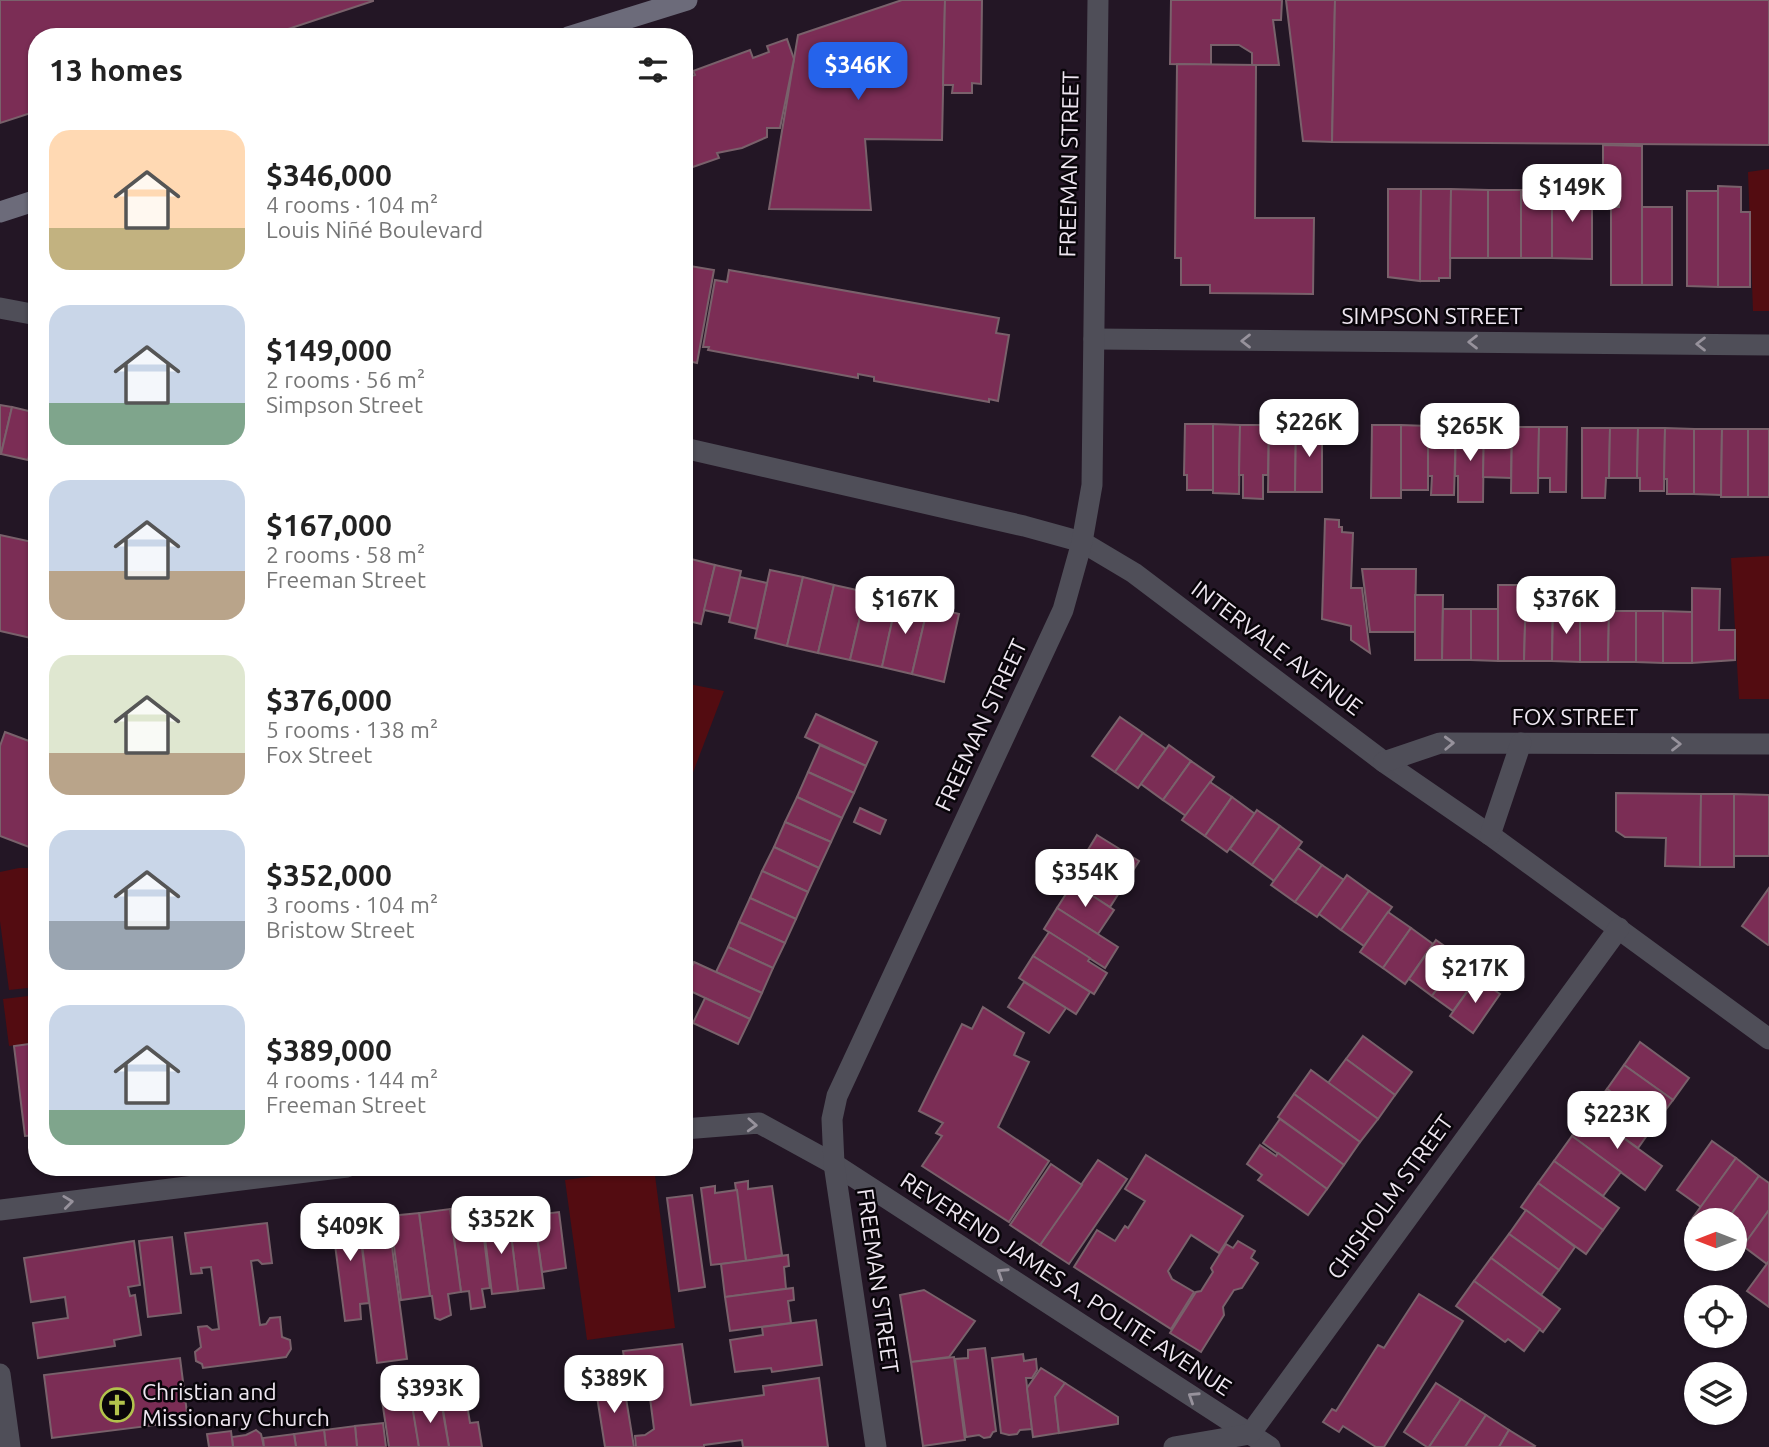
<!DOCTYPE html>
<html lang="en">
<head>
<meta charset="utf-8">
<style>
	body { margin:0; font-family:Ubuntu,sans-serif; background:#f6f6f6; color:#222; height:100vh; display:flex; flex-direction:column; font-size:26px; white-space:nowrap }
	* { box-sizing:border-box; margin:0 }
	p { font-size:23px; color:#767676 }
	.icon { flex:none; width:38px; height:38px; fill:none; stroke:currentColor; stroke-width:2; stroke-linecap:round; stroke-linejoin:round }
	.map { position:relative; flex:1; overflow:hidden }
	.side { position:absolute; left:28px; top:28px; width:665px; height:1148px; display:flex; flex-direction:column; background:#fff; border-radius:28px; box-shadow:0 2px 5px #0004 }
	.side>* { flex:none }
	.needle { width:46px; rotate:270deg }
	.buttons { position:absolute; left:1684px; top:1208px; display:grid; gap:14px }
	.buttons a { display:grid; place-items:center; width:63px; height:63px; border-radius:50%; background:#fff; box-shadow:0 2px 5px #0004; font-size:35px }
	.price { position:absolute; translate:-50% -60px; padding:0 16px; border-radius:14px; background:#fff; color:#222; font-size:23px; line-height:46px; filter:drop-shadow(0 2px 4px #0008) }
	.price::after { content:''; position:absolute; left:50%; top:42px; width:21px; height:16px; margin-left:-10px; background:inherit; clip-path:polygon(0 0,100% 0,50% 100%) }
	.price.on { background:#2563eb; color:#fff }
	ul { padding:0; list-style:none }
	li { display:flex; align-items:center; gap:21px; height:175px; padding:0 21px }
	li span { display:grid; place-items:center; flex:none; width:196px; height:140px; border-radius:21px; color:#555 }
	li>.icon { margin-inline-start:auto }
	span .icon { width:84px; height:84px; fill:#fffc; stroke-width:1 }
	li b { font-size:30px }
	h2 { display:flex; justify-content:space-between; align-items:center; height:84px; padding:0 21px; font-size:30px }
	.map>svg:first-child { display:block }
</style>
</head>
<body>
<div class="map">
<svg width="1769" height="1447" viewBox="0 0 1769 1447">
	<rect width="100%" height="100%" fill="#231625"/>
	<g fill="#530c11">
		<path d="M1769,169V311H1753L1748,172Z"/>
		<path d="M1769,556V699H1739L1731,558Z"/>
		<path d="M684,683L724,691L684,796Z"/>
		<path d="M19,868H37V987L9,990L0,921V872Z"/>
		<path d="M37,995V1043L9,1046L3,999Z"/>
		<path d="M654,1168L675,1328L587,1340L565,1180Z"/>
	</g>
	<g fill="#7b2d55" stroke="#79616b" stroke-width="2">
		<path d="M0,0H373V1L264,37H37V111L0,123Z"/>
		<path d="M902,0H945L942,140L865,139L871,210L769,209L798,35Z"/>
		<path d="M945,0H982L981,84L972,83V93H952L953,85H943Z"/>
		<path d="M1171,0H1282L1281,20H1273L1279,65H1252V53L1239,45H1211V65L1170,64Z"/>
		<path d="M1286,0H1335L1332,142L1303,141Z"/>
		<path d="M1335,0H1769V145L1332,142Z"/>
		<path d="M787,39L794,59L780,128H767V137L742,148L717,153L719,158L684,170V79L695,75L693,71L750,50L753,58L769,52L767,46Z"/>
		<path d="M1177,64L1256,65L1255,218H1314L1313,294L1210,293V285H1181V258H1175Z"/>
		<path d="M1603,145L1642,146V285H1611V207H1619V189L1603,182Z"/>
		<path d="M1718,186L1741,187V212H1750V287H1718Z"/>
		<path d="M1388,189H1421L1420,281L1388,277Z"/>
		<path d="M1421,189H1451L1450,278H1439V281H1420Z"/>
		<path d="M1451,189L1488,190V258H1450Z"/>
		<rect x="1488" y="190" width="33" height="68"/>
		<rect x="1521" y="190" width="31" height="68"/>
		<path d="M1552,190H1592V259L1552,258Z"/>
		<path d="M1687,191H1718V287L1687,286Z"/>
		<rect x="1642" y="207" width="30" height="78"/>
		<path d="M684,265L714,270L697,363L684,360Z"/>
		<path d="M729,270L999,318L996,333L1009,335L998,401L989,399V402L874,381V377L858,374V378L708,350L709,347H703L715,280L727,282Z"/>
		<path d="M0,405L12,407L1,454H0Z"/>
		<path d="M12,407L37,413V423L28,460L1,454Z"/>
		<path d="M1185,424H1213V490H1187V475H1184Z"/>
		<path d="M1213,424L1240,425L1239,494L1213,493Z"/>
		<path d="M1240,425H1269L1268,475H1263V499L1243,498V475H1239Z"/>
		<path d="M1269,425H1296L1295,492H1268Z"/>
		<path d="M1296,425L1322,426V492H1295Z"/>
		<path d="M1372,425H1401V498H1371Z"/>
		<path d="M1401,425L1428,426V490H1401Z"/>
		<path d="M1428,426H1456L1454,495H1431L1432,476H1428Z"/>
		<path d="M1456,426H1484L1483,502H1458V476H1455Z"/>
		<path d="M1484,426L1512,427L1511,478L1483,477Z"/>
		<path d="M1512,427H1539L1538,493H1511Z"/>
		<path d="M1539,427H1567L1566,492H1550V478H1538Z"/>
		<path d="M1582,428H1610L1609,478H1606L1605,498H1582Z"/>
		<path d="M1610,428H1638L1637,478H1609Z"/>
		<path d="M1638,428H1665L1664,491H1640V478H1637Z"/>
		<path d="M1665,428L1694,429V494H1667V479H1664Z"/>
		<path d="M1694,429H1722L1721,495L1694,494Z"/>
		<path d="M1722,429H1748V497H1721Z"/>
		<rect x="1748" y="429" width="21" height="68"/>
		<path d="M1325,519L1339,520V527H1342V532L1353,533L1351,588H1362L1370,653L1351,640V626L1322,619Z"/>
		<path d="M0,535L37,543V649L29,647L31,638L0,631Z"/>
		<path d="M687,558L715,565L701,624L684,620V569Z"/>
		<path d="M715,565L741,571L731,616L704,610Z"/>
		<path d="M1362,569H1416L1415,632H1370Z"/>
		<path d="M770,570L803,577L787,646L755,638Z"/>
		<path d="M740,577L767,583L757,629L729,622Z"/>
		<path d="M803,577L834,585L818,653L787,646Z"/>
		<path d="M834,585L866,592L850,660L818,653Z"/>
		<path d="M1498,585H1526L1524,661H1498Z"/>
		<path d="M1692,588L1720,589L1719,630H1735V660L1692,663Z"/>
		<path d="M866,592L897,599L882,667L850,660Z"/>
		<path d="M1526,592L1553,593L1552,661H1524Z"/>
		<path d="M1415,595H1443L1442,660H1415Z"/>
		<path d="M1585,597H1605V611H1609L1608,662H1580V610H1584Z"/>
		<path d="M897,599L928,606L912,674L882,667Z"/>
		<path d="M928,606L959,614L944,682L912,674Z"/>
		<path d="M1443,609H1471V660H1442Z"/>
		<path d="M1471,609H1498V661L1471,660Z"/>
		<path d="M1553,609L1580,610V662L1552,661Z"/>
		<path d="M1609,611H1636V662H1608Z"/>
		<path d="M1636,611H1663V663L1636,662Z"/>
		<path d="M1663,611L1692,612V663H1663Z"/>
		<path d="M816,714L877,742L866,766L805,737Z"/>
		<path d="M1120,717L1143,733L1115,772L1092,756Z"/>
		<path d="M5,732L37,744V850L0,836V746Z"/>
		<path d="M1143,733L1166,749L1138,788L1115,772Z"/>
		<path d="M820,745L866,766L854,793L808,772Z"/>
		<path d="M1169,745L1191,761L1163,800L1141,784Z"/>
		<path d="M1191,761L1214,777L1186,816L1163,800Z"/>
		<path d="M808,772L854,793L842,818L797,797Z"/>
		<path d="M1210,782L1232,797L1205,836L1182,820Z"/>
		<path d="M1616,793L1701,794L1700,867L1665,866L1666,838L1625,837L1616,831Z"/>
		<path d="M1701,794H1734V867H1700Z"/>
		<path d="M1734,794L1769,795V856H1734Z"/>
		<path d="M797,797L842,818L831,842L785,822Z"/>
		<path d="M1232,797L1255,814L1227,852L1205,836Z"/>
		<path d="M860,808L886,820L880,834L854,822Z"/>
		<path d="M1257,810L1280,826L1252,865L1230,849Z"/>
		<path d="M785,822L831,842L819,868L774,847Z"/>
		<path d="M1280,826L1302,842L1274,881L1252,865Z"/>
		<path d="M1097,835L1139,861L1124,885L1083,858Z"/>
		<path d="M774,847L819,868L808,892L762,871Z"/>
		<path d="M1298,848L1322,865L1295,902L1271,885Z"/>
		<path d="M1083,858L1124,885L1110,907L1068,880Z"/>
		<path d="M1322,865L1344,880L1317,917L1295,902Z"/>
		<path d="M762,871L808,892L796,919L750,898Z"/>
		<path d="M1347,875L1369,891L1341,930L1319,914Z"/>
		<path d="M1073,883L1114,910L1098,934L1057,908Z"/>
		<path d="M1769,888V944L1768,945L1742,926Z"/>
		<path d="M1369,891L1392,907L1364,946L1341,930Z"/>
		<path d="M750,898L796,919L785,943L739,922Z"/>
		<path d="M1057,908L1118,947L1105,968L1044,929Z"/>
		<path d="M1388,912L1411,928L1383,968L1360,952Z"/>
		<path d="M739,922L785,943L773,968L728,947Z"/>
		<path d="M1411,928L1433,944L1405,984L1383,968Z"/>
		<path d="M1049,932L1090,958L1088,961L1107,973L1094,994L1033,956Z"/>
		<path d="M1436,940L1460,957L1432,996L1409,979Z"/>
		<path d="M728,947L773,968L762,993L716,972Z"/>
		<path d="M1033,956L1090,992L1076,1014L1019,978Z"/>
		<path d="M1460,957L1481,972L1453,1011L1432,996Z"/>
		<path d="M694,962L762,993L750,1019L684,988V983Z"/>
		<path d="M1477,978L1500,994L1473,1033L1450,1016Z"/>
		<path d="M1024,982L1066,1008L1049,1033L1008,1007Z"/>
		<path d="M705,998L750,1019L738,1044L693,1023Z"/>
		<path d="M983,1007L1024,1033L1014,1055L1029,1062L998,1127L1049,1161L1009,1222L922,1166L942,1136L936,1133L943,1123L919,1111L962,1024L972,1029Z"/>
		<path d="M1363,1036L1412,1072L1395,1095L1346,1059Z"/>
		<path d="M1640,1042L1689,1078L1673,1100L1624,1065Z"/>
		<path d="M37,1043V1135L25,1136L14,1046Z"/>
		<path d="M1346,1059L1395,1095L1378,1119L1328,1083Z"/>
		<path d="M1624,1065L1673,1100L1655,1124L1607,1089Z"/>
		<path d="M1311,1070L1378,1119L1360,1142L1294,1094Z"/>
		<path d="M1607,1089L1655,1124L1638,1148L1589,1113Z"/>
		<path d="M1294,1094L1360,1142L1344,1165L1278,1117Z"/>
		<path d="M1589,1113L1662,1166L1645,1190L1572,1136Z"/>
		<path d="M1280,1119L1344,1165L1327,1189L1263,1143Z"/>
		<path d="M1572,1136L1621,1172L1603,1196L1554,1161Z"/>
		<path d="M1712,1141L1736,1158L1701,1207L1677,1190Z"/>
		<path d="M1260,1145L1276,1156L1278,1153L1327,1189L1308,1215L1258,1180L1262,1175L1247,1164Z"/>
		<path d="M1146,1155L1243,1216L1219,1253L1191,1235L1168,1271L1172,1279L1194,1292L1171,1329L1074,1267L1097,1230L1115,1241L1125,1226L1128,1228L1145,1201L1125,1189Z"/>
		<path d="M1736,1158L1759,1176L1727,1220H1696V1228L1689,1223Z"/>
		<path d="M1098,1160L1127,1179L1069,1264L1040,1245Z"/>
		<path d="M1554,1161L1619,1208L1603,1230L1538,1183Z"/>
		<path d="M1051,1164L1082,1185L1040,1245L1010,1225Z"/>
		<path d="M1759,1176L1769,1183V1210L1747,1241L1734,1232V1220H1727Z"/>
		<path d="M748,1181V1189L772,1186L782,1255L746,1261L735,1183Z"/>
		<path d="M1538,1183L1603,1230L1586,1254L1521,1207Z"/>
		<path d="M715,1186V1193L737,1190L746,1261L711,1265L701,1188Z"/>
		<path d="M692,1195L705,1287L679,1291L667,1198Z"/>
		<path d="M480,1205L490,1288L482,1289L485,1307L471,1309L469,1291L461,1292L450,1209Z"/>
		<path d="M387,1209L407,1359L377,1363L358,1213Z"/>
		<path d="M450,1209L461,1292L448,1294L451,1315L440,1320L435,1318L432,1296H430L419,1213Z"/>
		<path d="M357,1210L369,1303L360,1304L361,1319L345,1321L331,1214Z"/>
		<path d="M1526,1210L1575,1247L1559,1270L1509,1234Z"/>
		<path d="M1769,1210V1261L1767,1264L1743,1246Z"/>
		<path d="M559,1212L566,1268L542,1272L534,1215Z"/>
		<path d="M419,1213L430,1296L401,1300L390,1216Z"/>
		<path d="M534,1215L544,1288L518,1291L509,1218Z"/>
		<path d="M509,1218L518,1291L492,1294L483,1222Z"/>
		<path d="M267,1223L272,1263L262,1264L258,1260L251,1261L260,1325L266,1324L270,1318L280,1317L282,1337L290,1340L291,1349L286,1357L203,1368L202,1364L196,1361L195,1352L201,1347L198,1327L207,1326L212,1330L219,1329L211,1267L201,1268L202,1273L191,1274L185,1233Z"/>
		<path d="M1509,1234L1559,1270L1541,1295L1491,1258Z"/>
		<path d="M172,1237L181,1313L148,1317L139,1241Z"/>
		<path d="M134,1241L140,1285L128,1287L130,1296L135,1295L141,1335L114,1340L115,1346L38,1358L33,1323L68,1318L65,1297L31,1302L24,1258Z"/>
		<path d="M1238,1241L1255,1251L1251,1258L1258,1263L1242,1288L1234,1290L1223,1307L1224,1315L1201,1352L1170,1333L1196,1292L1201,1291L1213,1272L1211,1268L1226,1244L1233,1248Z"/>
		<path d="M788,1255L789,1266L784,1267L786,1289L725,1297L721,1264Z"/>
		<path d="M1491,1258L1560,1309L1543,1332L1474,1281Z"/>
		<path d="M1769,1261V1307L1747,1291Z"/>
		<path d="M1474,1281L1540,1329L1524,1351L1508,1339L1505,1342L1456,1306Z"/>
		<path d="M793,1288L794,1300L788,1301L791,1323L730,1331L725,1297Z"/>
		<path d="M924,1290L975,1321L949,1357L911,1362L900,1295Z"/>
		<path d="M1419,1294L1463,1321L1384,1447H1376L1343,1426L1339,1432L1323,1422L1332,1409L1336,1411L1378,1345L1384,1348Z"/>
		<path d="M816,1320L822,1365L772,1372L771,1368L735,1372L730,1340L763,1335L762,1327Z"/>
		<path d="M682,1344L691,1405L764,1395L763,1386L819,1378L828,1447H743L742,1440L704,1445V1447H636L635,1436L645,1435L654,1429L650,1398L630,1397L623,1351Z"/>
		<path d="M985,1348L996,1431L993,1432L990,1437L984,1438L979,1435L966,1437L955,1359L968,1358V1350Z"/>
		<path d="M1023,1354L1024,1361L1036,1359L1037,1370L1032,1378H1026L1032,1429L1020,1430L1017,1434L1009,1435L1001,1433L992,1358Z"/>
		<path d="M954,1357L965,1440L923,1446L911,1362Z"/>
		<path d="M180,1358L188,1421L52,1438L44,1375Z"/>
		<path d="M1041,1368L1065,1383L1055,1397L1059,1433L1033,1437L1027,1388Z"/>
		<path d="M623,1380L634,1447H605L595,1384Z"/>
		<path d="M1065,1383L1118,1417V1424L1059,1433L1055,1397Z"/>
		<path d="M1436,1383L1461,1399L1429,1447H1427L1404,1432Z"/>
		<path d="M464,1387L470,1423L478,1422L482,1447H449L440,1391Z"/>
		<path d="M411,1396L419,1447H389L382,1400Z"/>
		<path d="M1461,1399L1486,1415L1465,1447H1429Z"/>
		<path d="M441,1401L449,1447H419L412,1405Z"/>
		<path d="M1486,1415L1509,1430L1499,1447H1465Z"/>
		<path d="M383,1423L386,1447H357L355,1426Z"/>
		<path d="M355,1426L357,1447H326L324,1430Z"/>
		<path d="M256,1430L261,1434L264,1447H233L232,1437L246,1435Z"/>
		<path d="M324,1430L326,1447H296L294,1434Z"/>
		<path d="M1509,1430L1535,1446L1534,1447H1499Z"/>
		<path d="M231,1431L233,1447H209L207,1434Z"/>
		<path d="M294,1434L296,1447H264L263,1438Z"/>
	</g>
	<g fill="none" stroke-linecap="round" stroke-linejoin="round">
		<g stroke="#4f4e58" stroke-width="21">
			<path d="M0,308L37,315"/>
			<path d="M1094,339L1769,345"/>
			<path d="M684,448L1024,526L1082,542L1134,573L1384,762L1490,835L1769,1039"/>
			<path d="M1384,762L1440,743L1769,744"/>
			<path d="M1490,835L1521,743"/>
			<path d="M684,1129L759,1123L834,1164L1270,1447"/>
			<path d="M0,1210L347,1167"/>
			<path d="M0,1374L10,1447"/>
			<path d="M876,1447L834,1164L832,1119L837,1096L1063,610L1082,542L1092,485L1098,0"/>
			<path d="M1174,1447L1250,1434L1619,928"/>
		</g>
		<g stroke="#6c6b7a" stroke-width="21">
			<path d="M568,37L687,0"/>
			<path d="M0,212L37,200"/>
		</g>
	</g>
	<defs><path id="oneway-chevron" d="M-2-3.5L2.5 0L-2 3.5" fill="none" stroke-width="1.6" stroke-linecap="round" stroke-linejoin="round" transform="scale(1.75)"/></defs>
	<g stroke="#97929c">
		<use href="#oneway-chevron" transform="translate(1246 341) rotate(-180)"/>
		<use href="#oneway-chevron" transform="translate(1473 342) rotate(-180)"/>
		<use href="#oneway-chevron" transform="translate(1701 344) rotate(-180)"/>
		<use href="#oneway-chevron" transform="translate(1449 743) rotate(-2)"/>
		<use href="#oneway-chevron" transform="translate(1676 744)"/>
		<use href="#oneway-chevron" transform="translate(752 1125) rotate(3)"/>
		<use href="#oneway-chevron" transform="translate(68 1202) rotate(-7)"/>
		<use href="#oneway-chevron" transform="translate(1002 1273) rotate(-147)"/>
		<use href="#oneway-chevron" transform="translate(1193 1397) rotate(-147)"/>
	</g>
	<defs>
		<symbol id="church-ring" viewBox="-11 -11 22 22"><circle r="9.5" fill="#09050a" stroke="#b2c34c" stroke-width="1.5"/><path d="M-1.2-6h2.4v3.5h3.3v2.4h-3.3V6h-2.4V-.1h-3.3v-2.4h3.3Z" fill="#b2c34c"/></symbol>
	</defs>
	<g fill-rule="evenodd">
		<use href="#church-ring" x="98" y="1386" width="38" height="38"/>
	</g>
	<g text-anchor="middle" stroke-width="5" stroke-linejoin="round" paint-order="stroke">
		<g font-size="23" fill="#eee6f0" stroke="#09050a">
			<text transform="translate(1069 164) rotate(-89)" y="8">FREEMAN STREET</text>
			<text x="1432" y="324">SIMPSON STREET</text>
			<text transform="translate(1277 648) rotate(37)" y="8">INTERVALE AVENUE</text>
			<text x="1575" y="725">FOX STREET</text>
			<text transform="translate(981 725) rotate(-65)" y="8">FREEMAN STREET</text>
			<text transform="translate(1390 1197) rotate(-54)" y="8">CHISHOLM STREET</text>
			<text transform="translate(878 1281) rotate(82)" y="8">FREEMAN STREET</text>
			<text transform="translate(1066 1284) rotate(33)" y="8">REVEREND JAMES A. POLITE AVENUE</text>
		</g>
		<g font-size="23" fill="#eee6f0" stroke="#09050a" text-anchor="start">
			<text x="142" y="1400">Christian and<tspan x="142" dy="26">Missionary Church</tspan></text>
		</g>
	</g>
</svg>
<div class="buttons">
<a><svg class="needle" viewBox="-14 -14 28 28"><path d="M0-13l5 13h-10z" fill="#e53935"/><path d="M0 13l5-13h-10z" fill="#767676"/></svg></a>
<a><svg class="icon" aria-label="locate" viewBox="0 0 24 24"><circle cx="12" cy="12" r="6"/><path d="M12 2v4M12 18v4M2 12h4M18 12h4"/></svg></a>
<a><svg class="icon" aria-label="layers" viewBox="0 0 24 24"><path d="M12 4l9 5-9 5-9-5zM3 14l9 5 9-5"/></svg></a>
</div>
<b class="price on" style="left:858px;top:102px">$346K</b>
<b class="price" style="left:1572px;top:224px">$149K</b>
<b class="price" style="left:1309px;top:459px">$226K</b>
<b class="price" style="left:1470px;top:463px">$265K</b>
<b class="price" style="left:905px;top:636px">$167K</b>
<b class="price" style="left:1566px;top:636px">$376K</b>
<b class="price" style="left:1085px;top:909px">$354K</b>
<b class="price" style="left:1475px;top:1005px">$217K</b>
<b class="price" style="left:1617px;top:1151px">$223K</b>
<b class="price" style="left:501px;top:1256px">$352K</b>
<b class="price" style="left:350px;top:1263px">$409K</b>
<b class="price" style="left:614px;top:1415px">$389K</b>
<b class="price" style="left:430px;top:1425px">$393K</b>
<section class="side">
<h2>13 homes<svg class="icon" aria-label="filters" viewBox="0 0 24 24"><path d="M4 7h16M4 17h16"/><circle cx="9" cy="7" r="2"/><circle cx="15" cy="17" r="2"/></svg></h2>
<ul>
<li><span style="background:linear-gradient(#ffd9b3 70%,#c2b280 0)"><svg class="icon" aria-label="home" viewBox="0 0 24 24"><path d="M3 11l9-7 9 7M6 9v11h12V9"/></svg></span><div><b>$346,000</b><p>4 rooms · 104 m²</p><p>Louis Niñé Boulevard</p></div></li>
<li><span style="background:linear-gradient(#c9d6e8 70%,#7fa58c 0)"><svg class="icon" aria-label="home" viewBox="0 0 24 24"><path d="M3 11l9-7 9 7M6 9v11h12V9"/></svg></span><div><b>$149,000</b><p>2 rooms · 56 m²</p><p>Simpson Street</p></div></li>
<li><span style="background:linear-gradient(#c9d6e8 65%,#b9a48a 0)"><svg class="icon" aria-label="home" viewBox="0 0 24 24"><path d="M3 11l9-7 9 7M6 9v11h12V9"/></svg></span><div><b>$167,000</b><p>2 rooms · 58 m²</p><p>Freeman Street</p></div></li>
<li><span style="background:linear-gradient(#dfe7d0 70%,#b9a48a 0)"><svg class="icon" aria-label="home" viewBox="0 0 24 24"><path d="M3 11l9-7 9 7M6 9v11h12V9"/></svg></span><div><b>$376,000</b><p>5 rooms · 138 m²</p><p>Fox Street</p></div></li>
<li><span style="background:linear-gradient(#c9d6e8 65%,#9aa5b1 0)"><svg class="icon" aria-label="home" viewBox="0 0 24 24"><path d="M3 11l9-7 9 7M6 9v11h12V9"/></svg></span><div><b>$352,000</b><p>3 rooms · 104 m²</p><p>Bristow Street</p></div></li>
<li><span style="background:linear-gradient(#c9d6e8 75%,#7fa58c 0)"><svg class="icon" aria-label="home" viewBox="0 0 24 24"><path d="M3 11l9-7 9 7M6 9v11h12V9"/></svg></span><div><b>$389,000</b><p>4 rooms · 144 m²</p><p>Freeman Street</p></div></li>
</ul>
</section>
</div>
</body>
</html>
